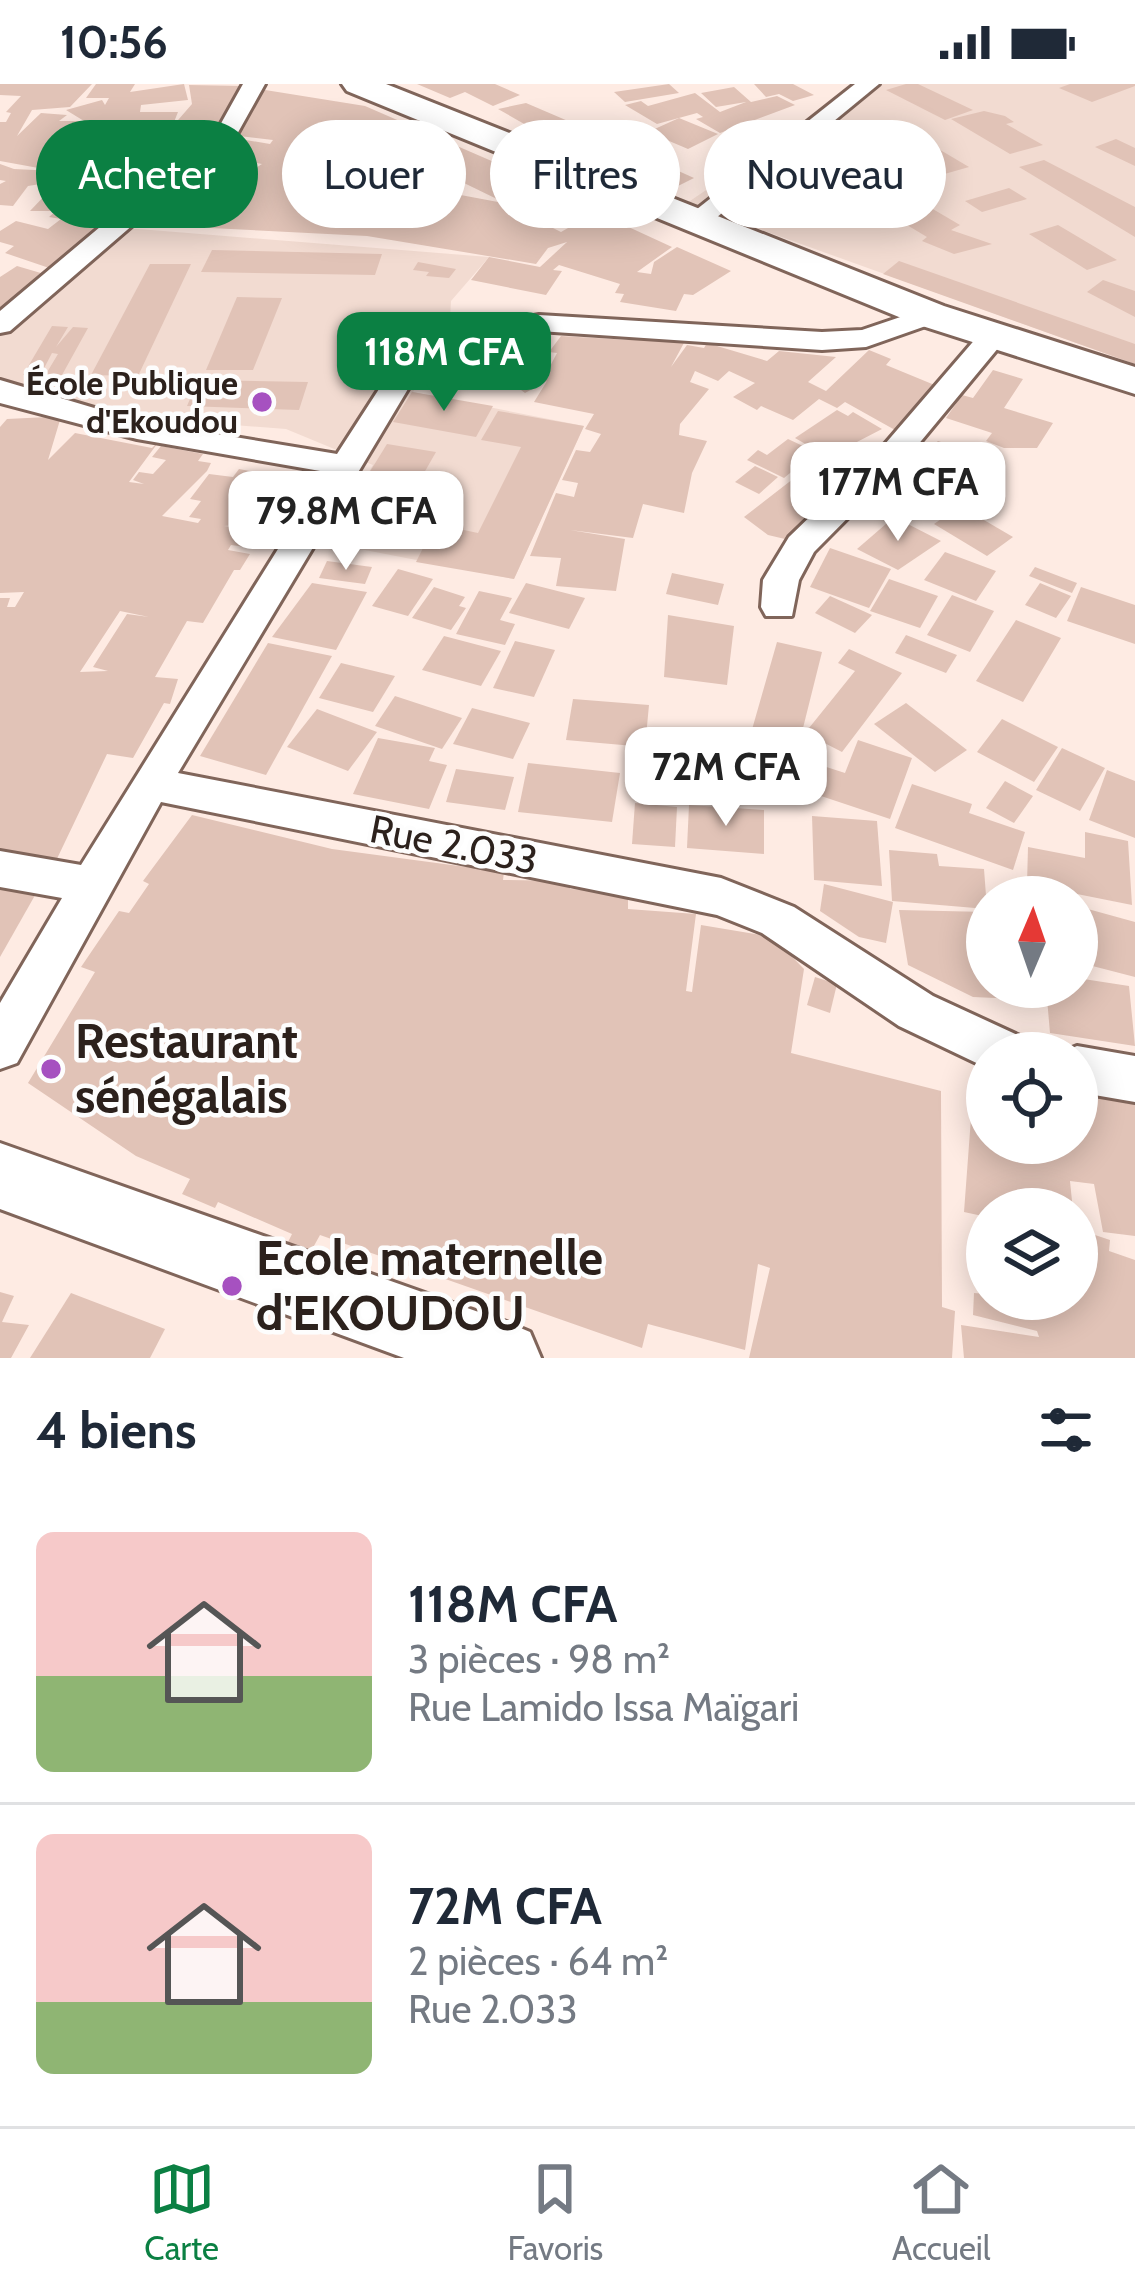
<!DOCTYPE html>
<html lang="fr">
<head>
<meta charset="utf-8">
<style>
	body { margin:0; font-family:Cabin,sans-serif; background:#f6f6f7; color:#1f2937; height:100vh; display:flex; flex-direction:column; font-size:45px; white-space:nowrap }
	* { box-sizing:border-box; margin:0 }
	p { font-size:39px; color:#747a83 }
	.icon { flex:none; width:66px; height:66px; fill:none; stroke:currentColor; stroke-width:2; stroke-linecap:round; stroke-linejoin:round }
	.map { position:relative; height:1274px; overflow:hidden }
	.side { display:flex; flex-direction:column; background:#fff; flex:1 }
	.side>* { flex:none }
	.top-card { position:absolute; left:36px; top:36px; width:1065px; height:108px; display:flex; gap:24px }
	.needle { width:78px; rotate:2deg }
	.fabs { position:absolute; left:966px; top:792px; display:grid; gap:24px }
	.fabs a { display:grid; place-items:center; width:132px; height:132px; border-radius:50%; background:#fff; box-shadow:0 6px 30px #0003; font-size:60px }
	.price { position:absolute; translate:-50% -102px; padding:0 27px; border-radius:24px; background:#fff; color:#222; font-size:39px; line-height:78px; filter:drop-shadow(0 3px 6px #0008) }
	.price::after { content:''; position:absolute; left:50%; top:72px; width:36px; height:27px; margin-left:-18px; background:inherit; clip-path:polygon(0 0,100% 0,50% 100%) }
	.price.active { background:#0b8043; color:#fff }
	ul { padding:0; list-style:none }
	li { display:flex; align-items:center; gap:36px; height:300px; padding:0 36px }
	li+li { border-top:3px solid #e0e1e3 }
	li span { display:grid; place-items:center; flex:none; width:336px; height:240px; border-radius:18px; color:#555 }
	li>.icon { margin-inline-start:auto }
	span .icon { width:144px; height:144px; fill:#fffc; stroke-width:1 }
	li b { font-size:51px }
	h2 { display:flex; justify-content:space-between; align-items:center; height:144px; padding:0 36px; font-size:51px }
	.tag { padding:0 42px; border-radius:54px; background:#fff; box-shadow:0 6px 30px #0003; font-size:42px; line-height:108px }
	.tag.active { background:#0b8043; color:#fff }
	.status { display:flex; justify-content:space-between; align-items:center; height:84px; padding:0 60px; background:#fff; direction:ltr }
	.status svg { height:33px; fill:currentColor }
	.tabs { display:flex; justify-content:space-around; align-items:center; height:168px; border-top:3px solid #e0e1e3; background:#fff; font-size:33px; color:#747a83 }
	.tabs a { display:grid; justify-items:center; gap:6px }
	.tabs .active { color:#0b8043 }
	.map>svg:first-child { display:block }
</style>
</head>
<body>
<div class="status"><b>10:56</b><svg viewBox="0 0 49 12"><path d="M0 12V9h3v3zM5 12V6h3v6zM10 12V3h3v9zM15 12V0h3v12zM26 1h20v11H26zM47 4h2v5h-2z"/></svg></div>
<div class="map">
<svg width="1135" height="1274" viewBox="0 0 1135 1274">
	<rect width="100%" height="100%" fill="#feebe3"/>
	<g fill="#f2dbd1">
		<path d="M862,0H1135V280L687,119Z"/>
		<path d="M126,144L489,173L451,217L449,253L413,308L584,342L514,495L329,459L373,381L286,345L130,333L32,315L0,294V249Z"/>
	</g>
	<g fill="#e1c3b7" fill-rule="evenodd">
		<path d="M0,0H92L70,23L32,26L17,52L41,29L67,31L59,37H84L66,26L102,16L105,21L109,14H86L96,0H135L130,8L184,0L188,16L141,21L140,28H178L172,43L192,20L189,1L243,2L219,53L171,47L210,55L160,101L123,94L156,102L112,144L76,138L111,147L58,187L5,169L14,162L0,158V147L16,137L48,145L61,135L49,133L56,127H30L50,106H65L91,71L65,96L28,102L13,122L0,121V100L6,97L0,96V80L14,85L55,87L0,77V38H6L11,29L6,28L21,12L0,11Z"/>
		<path d="M417,0H495L520,11L493,22L465,8L450,14Z"/>
		<path d="M669,0L679,9L625,18L614,8Z"/>
		<path d="M754,0H793L814,11L793,17L779,10L766,13Z"/>
		<path d="M906,0H918L973,26L945,36L886,6Z"/>
		<path d="M1070,0H1135V2L1092,18L1059,4Z"/>
		<path d="M734,3L751,18L777,12L795,21L720,49L696,35L703,33L697,29L657,40L625,21L641,17L648,22L695,9L720,28L746,18L716,23L701,9Z"/>
		<path d="M259,5L365,22L561,107L537,117L529,132L561,148L596,128L672,163L637,188L651,190L654,178L677,163L731,187L693,211L684,210L676,227L620,218L624,210L615,209L620,200L559,181L553,186L562,187L546,211L471,196L489,173L540,183L567,158L548,164L536,180L367,152L190,143L196,128L189,140L137,143L151,118L161,119L170,105L207,108L202,122L213,106L234,108L241,93L262,80L251,78L231,104L181,98L228,53L270,60L273,56L231,51ZM464,99L501,117H520L514,121L450,109Z"/>
		<path d="M526,19L568,37L533,45L498,25Z"/>
		<path d="M984,27L1005,32L1014,38L1006,40L1043,61L1010,70L951,35Z"/>
		<path d="M679,34L718,50L688,65L648,48Z"/>
		<path d="M751,43L770,53L749,62L724,53Z"/>
		<path d="M640,49L672,62L633,83L598,70Z"/>
		<path d="M920,54L969,83L941,91L892,62Z"/>
		<path d="M1116,55L1135,64V82L1095,63Z"/>
		<path d="M1044,76L1135,123V153L1019,83Z"/>
		<path d="M663,80L694,94L664,109L633,95Z"/>
		<path d="M869,84L923,111L914,114L960,141L951,146L992,160L954,170L922,157L927,153L877,123L908,113L880,119L840,105L847,101L836,95Z"/>
		<path d="M1009,104L1027,115L982,128L965,117Z"/>
		<path d="M750,111L778,122L753,138L725,128Z"/>
		<path d="M562,117L586,129L558,142L534,129Z"/>
		<path d="M1058,141L1117,176L1087,186L1029,150Z"/>
		<path d="M212,166L382,170L375,191L201,188Z"/>
		<path d="M899,177L1135,260V280L883,190Z"/>
		<path d="M418,178L456,185L449,194L426,192L429,188L413,186Z"/>
		<path d="M150,180H191L138,292L91,291Z"/>
		<path d="M17,182L51,192L0,238V193Z"/>
		<path d="M1103,196L1135,207V233L1087,208Z"/>
		<path d="M237,213L282,214L253,286H206Z"/>
		<path d="M52,242L68,243L56,263L73,243L88,244L62,291L46,290L58,270L52,269L41,290L23,291Z"/>
		<path d="M632,250L685,257L671,283L687,261L704,264L707,259L767,277L779,267L836,273L808,298L826,307L869,266L891,275L886,281L937,302L895,346L845,318L837,324L819,315L793,336L761,322L757,326L733,313L755,299L729,287L718,297L695,287L690,298L709,305L680,340L679,351L707,357L692,389L684,429L643,420L633,454L570,446L625,455L616,507L556,502L561,474L530,472L556,409L574,413L578,399L562,396L576,366L590,368L601,350L585,345L594,330L534,318L547,297L525,309L509,297L494,301L482,282L517,272L519,253L543,255L536,272L548,286L557,269L549,268L561,252L629,256Z"/>
		<path d="M993,286L1023,295L1004,324L1053,339L1037,364H1004L986,357L992,349L946,334L962,311L973,314Z"/>
		<path d="M198,296L308,298L299,326L187,322Z"/>
		<path d="M412,308L493,322L476,353L393,338Z"/>
		<path d="M837,326L848,332L853,328L882,345L828,373L795,354Z"/>
		<path d="M498,327L584,342L514,495L416,478L435,440L478,449L521,363L481,356Z"/>
		<path d="M48,333L60,336L48,376L75,349L152,364L160,356L129,398L144,400L133,396L139,388L153,390L166,376L152,373L161,362L203,370L198,377L211,379L207,387L162,432L198,439L201,435L189,433L201,417L190,415L209,390L233,393L239,385L260,389L254,397L265,399L252,417L267,421L256,436L241,433L236,441L224,442L256,446L246,463L231,461L228,466L250,470L240,486H234L203,539L187,537L155,593L178,595L170,620L164,619L133,674L107,670L54,781L0,774V514H10L7,523H15L24,508L0,509V343L7,335ZM120,527L149,533L127,530L93,583L108,587L80,588Z"/>
		<path d="M788,355L835,377L842,371L861,381L840,399L801,380L784,394L747,376L758,366L767,371Z"/>
		<path d="M938,357L997,377V383L974,407L914,380Z"/>
		<path d="M387,360L436,368L404,424L353,415Z"/>
		<path d="M755,382L778,393L759,410L735,398Z"/>
		<path d="M802,388L836,405L826,413L832,416L785,455L768,451L744,433Z"/>
		<path d="M960,422L1013,453L987,472L934,440Z"/>
		<path d="M894,433L941,457L898,486L857,465Z"/>
		<path d="M830,464L891,485L869,524L810,503Z"/>
		<path d="M945,468L996,487L976,517L924,496Z"/>
		<path d="M327,477L372,483L365,500L319,494Z"/>
		<path d="M1035,483L1077,499L1072,509L1029,492Z"/>
		<path d="M398,485L433,495L408,532L372,522Z"/>
		<path d="M672,489L724,500L718,521L666,510Z"/>
		<path d="M889,495L938,512L920,544L870,527Z"/>
		<path d="M312,499L367,508L336,566L272,553Z"/>
		<path d="M526,499L585,514L569,545L509,529Z"/>
		<path d="M1040,499L1071,512L1056,534L1025,521Z"/>
		<path d="M434,503L465,513L459,522L466,524L451,546L412,534Z"/>
		<path d="M1081,503L1135,521V560L1067,537Z"/>
		<path d="M479,507L512,514L500,536L515,540L505,561L456,550Z"/>
		<path d="M952,511L994,527L970,568L927,551Z"/>
		<path d="M830,512L872,531L855,549L815,529Z"/>
		<path d="M668,531L734,542L727,601L664,593Z"/>
		<path d="M1016,536L1061,554L1023,618L976,597Z"/>
		<path d="M906,551L957,571L946,589L895,569Z"/>
		<path d="M444,552L501,567L481,602L422,586Z"/>
		<path d="M515,557L555,566L534,613L493,604Z"/>
		<path d="M777,558L822,568L799,660L751,649Z"/>
		<path d="M268,559L332,572L266,691L200,672Z"/>
		<path d="M849,565L902,589L842,668L805,649L855,587L838,579Z"/>
		<path d="M341,579L395,592L373,628L319,614Z"/>
		<path d="M395,612L462,634L442,665L375,642Z"/>
		<path d="M573,615L649,621L645,663L566,656Z"/>
		<path d="M906,619L967,666L935,688L874,640Z"/>
		<path d="M472,624L530,639L513,675L453,660Z"/>
		<path d="M317,625L377,648L348,687L287,663Z"/>
		<path d="M1002,635L1058,663L1034,698L977,668Z"/>
		<path d="M655,643L698,646V666L654,668Z"/>
		<path d="M703,647L743,650V662L763,663V696L771,697L769,720L751,717L754,693L701,689Z"/>
		<path d="M378,654L435,664L429,677L447,681L429,725L353,710Z"/>
		<path d="M858,656L912,674L890,735L803,706L814,679L845,689Z"/>
		<path d="M1062,664L1105,684L1080,727L1036,706Z"/>
		<path d="M636,678L686,681L685,716L634,713Z"/>
		<path d="M528,679L620,689L612,738L518,728Z"/>
		<path d="M777,679L799,680V721L776,719Z"/>
		<path d="M456,685L514,693L505,726L446,718Z"/>
		<path d="M1107,686L1135,697V754L1089,736Z"/>
		<path d="M1005,697L1033,712L1014,739L986,724Z"/>
		<path d="M912,700L972,720L969,729L1025,748L1013,786L895,744Z"/>
		<path d="M635,719L677,723L675,763L632,760Z"/>
		<path d="M689,721L764,726V770L687,764Z"/>
		<path d="M192,731L332,765L504,788L503,796L570,797V805L628,809V825L696,830L686,907L692,908L701,841L773,853L804,885L791,969L941,1007L942,1223L955,1227L952,1274H749L770,1184L758,1180L745,1266L648,1240L642,1264L320,1151L310,1169L286,1162L292,1150L218,1118L215,1124L182,1110L190,1095L136,1072L28,999L95,888L81,883L119,827L129,829L149,800L143,797Z"/>
		<path d="M812,732L877,737L882,802L814,796Z"/>
		<path d="M1085,748L1128,757L1132,821L1027,800L1028,763L1085,774Z"/>
		<path d="M889,766L937,770L939,782L984,785L987,825L892,817Z"/>
		<path d="M0,799L38,806L0,873Z"/>
		<path d="M824,800L893,818L886,859L859,853L820,827Z"/>
		<path d="M1077,822L1135,838V893L1077,878Z"/>
		<path d="M899,826L987,828V903H1016L1019,915L973,913L908,881Z"/>
		<path d="M815,893L837,900L830,929L807,921Z"/>
		<path d="M1077,894L1129,902L1135,962L1050,949L1046,903H1077Z"/>
		<path d="M975,980L987,982V1059H1077V1004L1135,1017V1152L1103,1148L1094,1100L1070,1097L1072,1117L1062,1125H987V1133L964,1128Z"/>
		<path d="M1077,1145L1110,1156L1109,1167L1135,1176V1274H964L961,1241L1039,1253L1037,1247L973,1231L974,1209L987,1210V1215H1077Z"/>
		<path d="M0,1208L14,1212L2,1238L29,1241L11,1274H0Z"/>
		<path d="M71,1209L165,1245L150,1274H30Z"/>
	</g>
	<g fill="none" stroke-linecap="round" stroke-linejoin="round">
		<defs>
			<g id="minor">
				<path d="M243,0H265L236,52L10,247L0,249V227L219,43Z"/>
				<path d="M855,0H879L705,143H687V133Z"/>
				<path d="M930,223L944,231L940,237L866,263L822,266L539,247L477,257L411,300L178,689L721,794L794,823L933,912L1022,953L1029,969H987V984L899,942L762,849L717,831L161,718L17,979L0,985V919L62,814L0,803V767L81,781L326,388L137,355L0,319V296L138,337L337,370L390,288L459,244L539,231L822,248L862,246Z"/>
				<path d="M994,242L1008,251L1004,257L907,374L814,468L799,496L792,532H766L761,523L763,496L789,453L885,360L984,245Z"/>
				<path d="M1077,962L1135,972V1018L1077,1008V969H1060Z"/>
			</g>
			<path id="tertiary" d="M0,1059L504,1237L530,1248L541,1274H404L0,1125Z"/>
			<path id="secondary" d="M342,0H386L944,222L1135,283V310L916,240L347,7Z"/>
		</defs>
		<use href="#minor" stroke="#80655a" stroke-width="6"/>
		<use href="#tertiary" stroke="#80655a" stroke-width="6"/>
		<use href="#secondary" stroke="#80655a" stroke-width="6"/>
		<use href="#minor" fill="#fff" fill-rule="evenodd"/>
		<use href="#tertiary" fill="#fff" fill-rule="evenodd"/>
		<use href="#secondary" fill="#fff" fill-rule="evenodd"/>
	</g>
	<g fill="#a651c0" stroke="#fdfdfd" stroke-width="4.5">
		<circle cx="262" cy="318" r="12"/>
		<circle cx="51" cy="985" r="12"/>
		<circle cx="232" cy="1202" r="12"/>
	</g>
	<g text-anchor="middle" stroke-width="9" stroke-linejoin="round" paint-order="stroke">
		<g font-size="33" font-weight="bold" fill="#2c211c" stroke="#fdfdfd" text-anchor="end">
			<text x="238" y="311">École Publique<tspan x="238" dy="38">d'Ekoudou</tspan></text>
		</g>
		<g font-size="39" fill="#2c211c" stroke="#fdfdfd">
			<text transform="translate(454 760) rotate(11)" y="14">Rue 2.033</text>
		</g>
		<g font-size="48" font-weight="bold" fill="#2c211c" stroke="#fdfdfd" text-anchor="start">
			<text x="75" y="974">Restaurant<tspan x="75" dy="55">sénégalais</tspan></text>
			<text x="256" y="1191">Ecole maternelle<tspan x="256" dy="55">d'EKOUDOU</tspan></text>
		</g>
	</g>
</svg>
<div class="fabs">
<a><svg class="needle" viewBox="-14 -14 28 28"><path d="M0-13l5 13h-10z" fill="#e53935"/><path d="M0 13l5-13h-10z" fill="#747a83"/></svg></a>
<a><svg class="icon" aria-label="locate" viewBox="0 0 24 24"><circle cx="12" cy="12" r="6"/><path d="M12 2v4M12 18v4M2 12h4M18 12h4"/></svg></a>
<a><svg class="icon" aria-label="layers" viewBox="0 0 24 24"><path d="M12 4l9 5-9 5-9-5zM3 14l9 5 9-5"/></svg></a>
</div>
<b class="price active" style="left:444px;top:330px">118M CFA</b>
<b class="price" style="left:898px;top:460px">177M CFA</b>
<b class="price" style="left:346px;top:489px">79.8M CFA</b>
<b class="price" style="left:726px;top:745px">72M CFA</b>
<div class="top-card">
<a class="tag active">Acheter</a>
<a class="tag">Louer</a>
<a class="tag">Filtres</a>
<a class="tag">Nouveau</a>
</div>
</div>
<section class="side">
<h2>4 biens<svg class="icon" aria-label="filters" viewBox="0 0 24 24"><path d="M4 7h16M4 17h16"/><circle cx="9" cy="7" r="2"/><circle cx="15" cy="17" r="2"/></svg></h2>
<ul>
<li><span style="background:linear-gradient(#f6c9c9 60%,#8fb573 0)"><svg class="icon" aria-label="home" viewBox="0 0 24 24"><path d="M3 11l9-7 9 7M6 9v11h12V9"/></svg></span><div><b>118M CFA</b><p>3 pièces · 98 m²</p><p>Rue Lamido Issa Maïgari</p></div></li>
<li><span style="background:linear-gradient(#f6c9c9 70%,#8fb573 0)"><svg class="icon" aria-label="home" viewBox="0 0 24 24"><path d="M3 11l9-7 9 7M6 9v11h12V9"/></svg></span><div><b>72M CFA</b><p>2 pièces · 64 m²</p><p>Rue 2.033</p></div></li>
</ul>
</section>
<nav class="tabs">
<a class="active"><svg class="icon" aria-label="map" viewBox="0 0 24 24"><path d="M3 6l6-2 6 2 6-2v14l-6 2-6-2-6 2zM9 4v14M15 6v14"/></svg>Carte</a>
<a><svg class="icon" aria-label="saved" viewBox="0 0 24 24"><path d="M7 4h10v16l-5-4-5 4z"/></svg>Favoris</a>
<a><svg class="icon" aria-label="home" viewBox="0 0 24 24"><path d="M3 11l9-7 9 7M6 9v11h12V9"/></svg>Accueil</a>
</nav>
</body>
</html>
